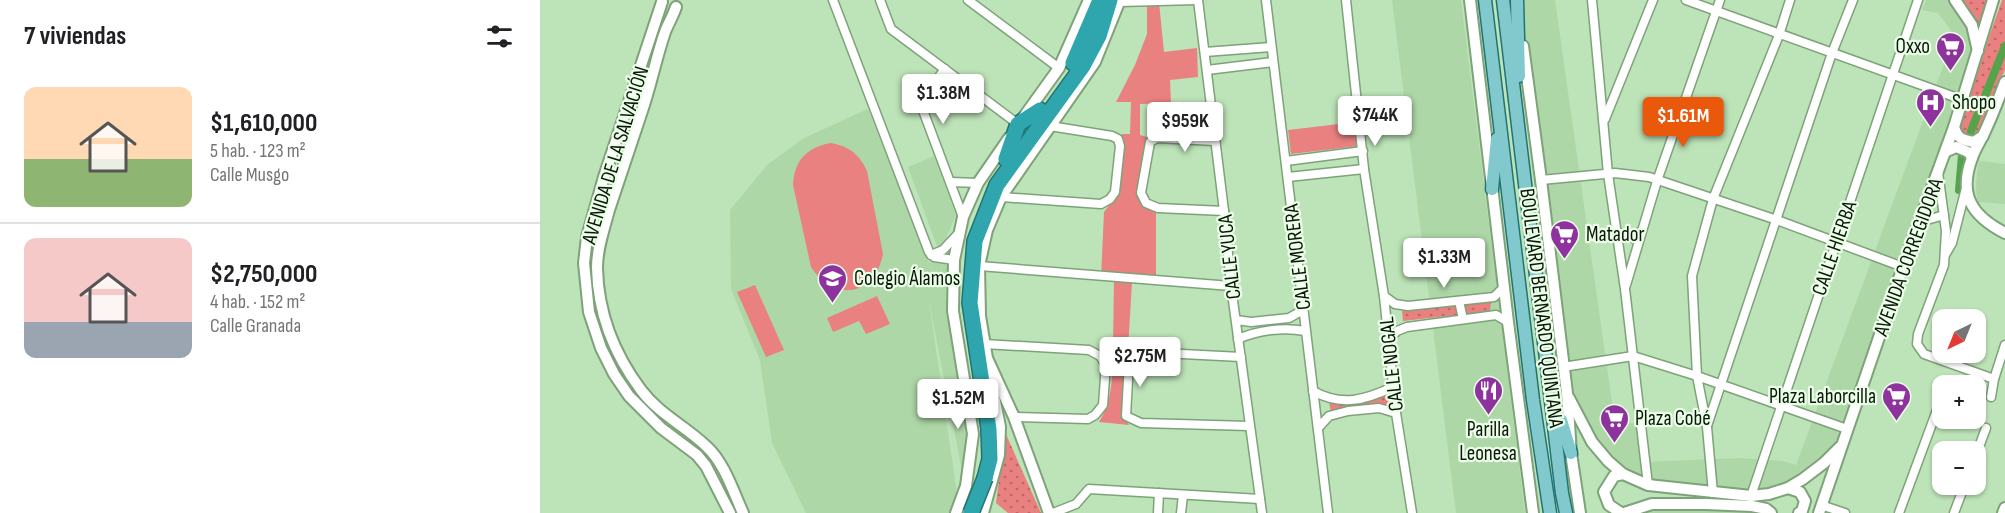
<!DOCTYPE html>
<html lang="es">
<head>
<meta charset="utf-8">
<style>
	body { margin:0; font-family:"Sofia Sans Condensed",sans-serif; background:#f6f6f6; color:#202124; height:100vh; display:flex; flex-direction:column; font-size:22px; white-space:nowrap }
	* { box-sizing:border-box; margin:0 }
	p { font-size:20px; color:#757577 }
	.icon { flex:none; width:33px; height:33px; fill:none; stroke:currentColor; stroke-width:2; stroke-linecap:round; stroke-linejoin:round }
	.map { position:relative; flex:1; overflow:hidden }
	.details { display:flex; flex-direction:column; background:#fff; width:540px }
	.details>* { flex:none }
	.needle { width:39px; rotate:223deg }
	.tools { position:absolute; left:1392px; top:309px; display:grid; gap:12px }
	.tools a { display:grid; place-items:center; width:54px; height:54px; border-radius:12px; background:#fff; box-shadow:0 2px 4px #0004; font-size:30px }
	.price { position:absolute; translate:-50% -51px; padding:0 14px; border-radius:6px; background:#fff; color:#222; font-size:20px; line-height:39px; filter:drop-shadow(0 2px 3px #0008) }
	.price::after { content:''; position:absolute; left:50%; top:36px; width:18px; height:14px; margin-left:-9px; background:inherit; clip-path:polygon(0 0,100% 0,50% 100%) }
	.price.active { background:#ea580c; color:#fff }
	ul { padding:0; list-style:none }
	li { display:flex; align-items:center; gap:18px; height:150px; padding:0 24px }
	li+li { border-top:2px solid #e0e0e0 }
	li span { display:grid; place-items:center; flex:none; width:168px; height:120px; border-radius:12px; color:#555 }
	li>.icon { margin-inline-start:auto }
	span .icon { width:72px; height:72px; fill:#fffc; stroke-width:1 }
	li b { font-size:26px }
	h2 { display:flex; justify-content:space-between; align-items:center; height:72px; padding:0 24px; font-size:26px }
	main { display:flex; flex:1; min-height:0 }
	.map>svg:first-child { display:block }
</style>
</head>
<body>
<main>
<section class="details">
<h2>7 viviendas<svg class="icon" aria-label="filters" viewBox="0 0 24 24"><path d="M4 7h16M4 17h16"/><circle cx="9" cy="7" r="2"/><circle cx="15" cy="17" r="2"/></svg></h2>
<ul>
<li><span style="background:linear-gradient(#ffd9b3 60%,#8fb573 0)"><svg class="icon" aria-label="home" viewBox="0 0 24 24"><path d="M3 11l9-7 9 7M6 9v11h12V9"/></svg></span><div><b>$1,610,000</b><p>5 hab. · 123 m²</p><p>Calle Musgo</p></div></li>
<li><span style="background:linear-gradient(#f6c9c9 70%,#9aa5b1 0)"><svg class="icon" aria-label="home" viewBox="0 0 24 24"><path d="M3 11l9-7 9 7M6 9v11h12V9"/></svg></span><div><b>$2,750,000</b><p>4 hab. · 152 m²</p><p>Calle Granada</p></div></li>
</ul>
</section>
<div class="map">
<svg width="1465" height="513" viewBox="0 0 1465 513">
	<defs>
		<pattern id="garden-dots" width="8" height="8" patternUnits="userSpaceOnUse" patternTransform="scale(1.5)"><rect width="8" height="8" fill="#e98180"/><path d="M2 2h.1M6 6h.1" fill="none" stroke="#bb6967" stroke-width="1.8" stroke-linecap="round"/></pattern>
	</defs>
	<rect width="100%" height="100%" fill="#bde3b8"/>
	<g fill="#aed7a7">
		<path d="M852,0H921L985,513H916Z"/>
		<path d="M977,0H1015L1075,424L1097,423L1103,462L1200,458L1243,461L1256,465L1411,45L1410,29L1398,13L1382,10L1386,0H1415L1438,51L1302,445L1284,463L1229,494L1108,485L1068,461L1027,393Z"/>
		<path d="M328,109L389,262L407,265V311L427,435V446L423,476L389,301L417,494L409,513H266L232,443L220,360L191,289L190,210L228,164L264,138Z"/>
		<path d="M394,156L416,215L406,238L398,249L368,167Z"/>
		<path d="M1440,161L1465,164V204L1437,202L1436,184L1438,164Z"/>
		<path d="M1112,504H1166L1231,513H1084Z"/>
	</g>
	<g fill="#e98180">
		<path d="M607,2H619L624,52L657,48L658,77L630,80L631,103L600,104V135L607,137L600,193L616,211V283L592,282L584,416L589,425L559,422C569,406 572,389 572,370C572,361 569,354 573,345L574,281L561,279L564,212L578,194L582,134H590L591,102H576L595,65L607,34Z"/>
		<path d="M816,122L819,146L751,154L748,130Z"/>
		<path d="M290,143C309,146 319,154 327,171L343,254C335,296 294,303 271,267L253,185C254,161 266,148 290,143Z"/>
		<path d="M215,285L244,350L226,357L197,292Z"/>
		<path d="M337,296L350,324L326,334L319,321L293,332L287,318Z"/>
	</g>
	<g fill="url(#garden-dots)">
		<path d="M1418,0H1450L1439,39Z"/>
		<path d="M1462,0H1465V70L1438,133L1424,136L1418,126Z"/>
		<path d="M951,301L950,311L863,321L862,311Z"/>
		<path d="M850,391L852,409L791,412L789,401Z"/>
		<path d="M465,432L501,513H468L456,503Z"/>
	</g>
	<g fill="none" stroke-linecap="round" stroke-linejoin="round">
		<g stroke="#55a34a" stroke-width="8">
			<path d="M1431,131L1465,46"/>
			<path d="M1419,190L1422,155"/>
		</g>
		<defs>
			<g id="street">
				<path d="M293,0L389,252L394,257L414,260"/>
				<path d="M340,0L351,29L478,124"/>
				<path d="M428,0L519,68"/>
				<path d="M658,0L684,211L691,286L722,513"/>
				<path d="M726,0L788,513"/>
				<path d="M806,0L824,169L844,296L856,413L872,513"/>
				<path d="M1052,0L1068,174L1085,289L1108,485"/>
				<path d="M1146,0L1423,100"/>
				<path d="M579,2L658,0"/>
				<path d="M665,52L731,47"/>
				<path d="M405,69L381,100V105L423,217"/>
				<path d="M667,70L733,62"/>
				<path d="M1065,119L1113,0"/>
				<path d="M675,141L617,138L610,142L601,193L606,203L618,208L684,211"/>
				<path d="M746,161L823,151"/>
				<path d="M1398,172L1406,231L1404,265L1378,334L1377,344L1384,354L1454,379"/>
				<path d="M748,177L824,169"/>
				<path d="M1001,180L1075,173L1109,177L1237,220L1363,267"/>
				<path d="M411,182L438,183"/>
				<path d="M461,197L561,204L570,199L575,192L580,146L578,139L572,136L510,126"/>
				<path d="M1380,222L1404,215"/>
				<path d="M1077,232L1092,238L1100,232"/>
				<path d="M391,255L403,250L418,234"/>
				<path d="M1405,255L1412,243L1426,188"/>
				<path d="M439,266L691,286"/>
				<path d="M1086,285L1117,181L1180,0"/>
				<path d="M844,296L855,304L868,306L954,297L964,287"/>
				<path d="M919,301L923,319"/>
				<path d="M696,320L711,322L749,318L763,310"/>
				<path d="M698,339C718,330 744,327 765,331"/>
				<path d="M848,340L857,331L867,327L956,315L968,322"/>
				<path d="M444,344L549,350L560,356L566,365L563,405L555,415L548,419L474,417"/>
				<path d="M701,357L603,352L595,355L589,362L586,416L601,423L709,426"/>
				<path d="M1023,367L1093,356L1157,376L1307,429"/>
				<path d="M773,391C802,407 825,400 853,387"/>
				<path d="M1451,397L1454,379L1465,345"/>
				<path d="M1167,426L1292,53L1313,0"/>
				<path d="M778,428L789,416L808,411L839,408L856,413"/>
				<path d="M1436,455L1446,428"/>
				<path d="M1173,493L1167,427L1157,376L1152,276L1173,199L1239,35L1250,0"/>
				<path d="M1211,496L1378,0"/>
				<path d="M1281,505L1305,513"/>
				<path d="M513,513L536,504L549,489L720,499"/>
				<path d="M618,513L619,493"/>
				<path d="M641,513L643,495"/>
				<path d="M1359,513L1400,402"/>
				<path d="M1414,513L1425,484"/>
			</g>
			<g id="secondary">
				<path d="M930,0L968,322L993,513"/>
				<path d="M1415,0L1432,25L1438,51"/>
				<path d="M122,2L64,177L47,237L44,263L49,312L61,348L74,374L89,396L121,428L157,455L166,466L190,513"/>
				<path d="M136,7C133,16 128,24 125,32C116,58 111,85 102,111C91,144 80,177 69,210C64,229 57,248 57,268C58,313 74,354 101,390C119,414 145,426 166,446C184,462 193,491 203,513"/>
				<path d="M983,46L1001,180L1027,393L1031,453L1040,513"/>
				<path d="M1465,82C1459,98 1453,114 1446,129C1442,139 1435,148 1432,158C1418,195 1432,216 1465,233"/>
				<path d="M483,118L519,68L549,0"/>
				<path d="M1414,127C1418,139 1422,140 1434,142L1443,136"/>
				<path d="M1405,152L1416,147L1428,152L1432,157"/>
				<path d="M1029,398L1052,442L1068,461L1083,474L1108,485L1211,496L1229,494L1248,488L1263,479L1284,463L1300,447"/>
				<path d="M1248,488L1260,492L1265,501L1262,511L1259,513"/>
				<path d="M416,513L426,486L433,434L413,311L414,260L423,217L438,183L469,138"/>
				<path d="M443,513L459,455L460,427L449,370"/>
				<path d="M509,513L474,417L447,358L440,316L439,266L447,230L461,197L555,62L580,0"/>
				<path d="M1081,513L1069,505L1064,492L1074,476L1083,474"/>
				<path d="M1084,513L1112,504H1166L1212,506L1226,509L1231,513"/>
				<path d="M1279,513L1363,267L1414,127L1453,0"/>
				<path d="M1463,513L1465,508"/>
			</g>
			<g id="primary">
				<path d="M945,0L993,400L1010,513"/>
				<path d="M963,0L1022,493L1026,513"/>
				<path d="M977,0L979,76"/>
				<path d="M952,189L957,139"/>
				<path d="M1021,420L1031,453"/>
			</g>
			<g id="highway">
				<path d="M533,63L560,0"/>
				<path d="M466,159L478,124L500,110"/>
				<path d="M445,478L450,459L449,429L430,303L435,241L457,185L543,66L559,36L570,0"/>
			</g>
		</defs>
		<use href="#street" stroke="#7ea279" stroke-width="11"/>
		<use href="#secondary" stroke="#7ea279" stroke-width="14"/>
		<use href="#primary" stroke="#227474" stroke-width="15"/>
		<use href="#highway" stroke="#227474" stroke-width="18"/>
		<use href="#street" stroke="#fff" stroke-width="8"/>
		<use href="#secondary" stroke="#fff" stroke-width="10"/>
		<use href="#primary" stroke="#82c9ce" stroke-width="12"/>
		<use href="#highway" stroke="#2fa5ad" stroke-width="15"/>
		<defs>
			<path id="highway-bridge" d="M431,513L445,478"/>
		</defs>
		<use href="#highway-bridge" stroke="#227474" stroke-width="18" stroke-linecap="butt"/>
		<use href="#highway-bridge" stroke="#2fa5ad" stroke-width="15"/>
	</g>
	<defs>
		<symbol id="supermarket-pin" viewBox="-11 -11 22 30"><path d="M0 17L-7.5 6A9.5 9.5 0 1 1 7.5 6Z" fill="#8e339e" stroke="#ebfee8"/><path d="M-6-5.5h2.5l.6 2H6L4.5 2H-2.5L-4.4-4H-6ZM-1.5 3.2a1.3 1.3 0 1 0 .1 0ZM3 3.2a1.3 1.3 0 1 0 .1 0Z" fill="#fff"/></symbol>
		<symbol id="hospital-pin" viewBox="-11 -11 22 30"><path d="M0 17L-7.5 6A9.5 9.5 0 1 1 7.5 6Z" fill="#8e339e" stroke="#ebfee8"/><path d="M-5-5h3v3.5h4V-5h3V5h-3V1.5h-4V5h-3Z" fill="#fff"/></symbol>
		<symbol id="school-pin" viewBox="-11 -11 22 30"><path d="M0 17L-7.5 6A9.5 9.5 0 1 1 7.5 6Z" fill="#8e339e" stroke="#ebfee8"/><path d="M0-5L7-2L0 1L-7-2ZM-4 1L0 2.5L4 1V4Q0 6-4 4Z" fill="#fff"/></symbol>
		<symbol id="restaurant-pin" viewBox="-11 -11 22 30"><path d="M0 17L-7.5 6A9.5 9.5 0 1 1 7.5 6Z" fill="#8e339e" stroke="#ebfee8"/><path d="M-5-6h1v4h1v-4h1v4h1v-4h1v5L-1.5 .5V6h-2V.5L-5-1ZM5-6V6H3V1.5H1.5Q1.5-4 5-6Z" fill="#fff"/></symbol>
	</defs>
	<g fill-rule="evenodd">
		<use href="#supermarket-pin" x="1394" y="30" width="33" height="45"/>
		<use href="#hospital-pin" x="1374" y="86" width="33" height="45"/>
		<use href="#supermarket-pin" x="1008" y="218" width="33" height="45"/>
		<use href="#school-pin" x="276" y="262" width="33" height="45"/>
		<use href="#restaurant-pin" x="932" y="374" width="33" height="45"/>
		<use href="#supermarket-pin" x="1340" y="380" width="33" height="45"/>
		<use href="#supermarket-pin" x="1058" y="402" width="33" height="45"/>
	</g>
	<g text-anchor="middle" stroke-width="4.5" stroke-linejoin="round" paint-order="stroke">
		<g font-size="21" fill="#0b1809" stroke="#ebfee8" text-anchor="start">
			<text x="1390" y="53" text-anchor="end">Oxxo</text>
			<text x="1412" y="109">Shopo</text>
			<text x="1046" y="241">Matador</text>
			<text x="314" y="285">Colegio Álamos</text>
			<text x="1336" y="403" text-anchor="end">Plaza Laborcilla</text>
			<text x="1095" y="425">Plaza Cobé</text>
			<text x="948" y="436" text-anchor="middle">Parilla<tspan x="948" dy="24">Leonesa</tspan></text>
		</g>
		<g font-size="21" fill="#0b1809" stroke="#ebfee8">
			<text transform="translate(75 155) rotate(-73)" y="7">AVENIDA DE LA SALVACIÓN</text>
			<text transform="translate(1294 248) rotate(-71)" y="7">CALLE HIERBA</text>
			<text transform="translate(689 257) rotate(-96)" y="7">CALLE YUCA</text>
			<text transform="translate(757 257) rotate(-97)" y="7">CALLE MORERA</text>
			<text transform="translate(1368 257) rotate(-70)" y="7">AVENIDA CORREGIDORA</text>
			<text transform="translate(1002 308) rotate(83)" y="7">BOULEVARD BERNARDO QUINTANA</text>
			<text transform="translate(851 364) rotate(-96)" y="7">CALLE NOGAL</text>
		</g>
	</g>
</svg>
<div class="tools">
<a><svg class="needle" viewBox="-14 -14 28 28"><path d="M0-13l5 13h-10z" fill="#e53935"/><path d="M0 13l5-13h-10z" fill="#757577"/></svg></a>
<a>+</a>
<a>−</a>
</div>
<b class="price" style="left:403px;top:125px">$1.38M</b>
<b class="price" style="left:835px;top:147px">$744K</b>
<b class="price active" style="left:1143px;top:148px">$1.61M</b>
<b class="price" style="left:645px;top:153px">$959K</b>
<b class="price" style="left:904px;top:289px">$1.33M</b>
<b class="price" style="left:600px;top:388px">$2.75M</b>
<b class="price" style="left:418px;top:430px">$1.52M</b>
</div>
</main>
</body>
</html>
